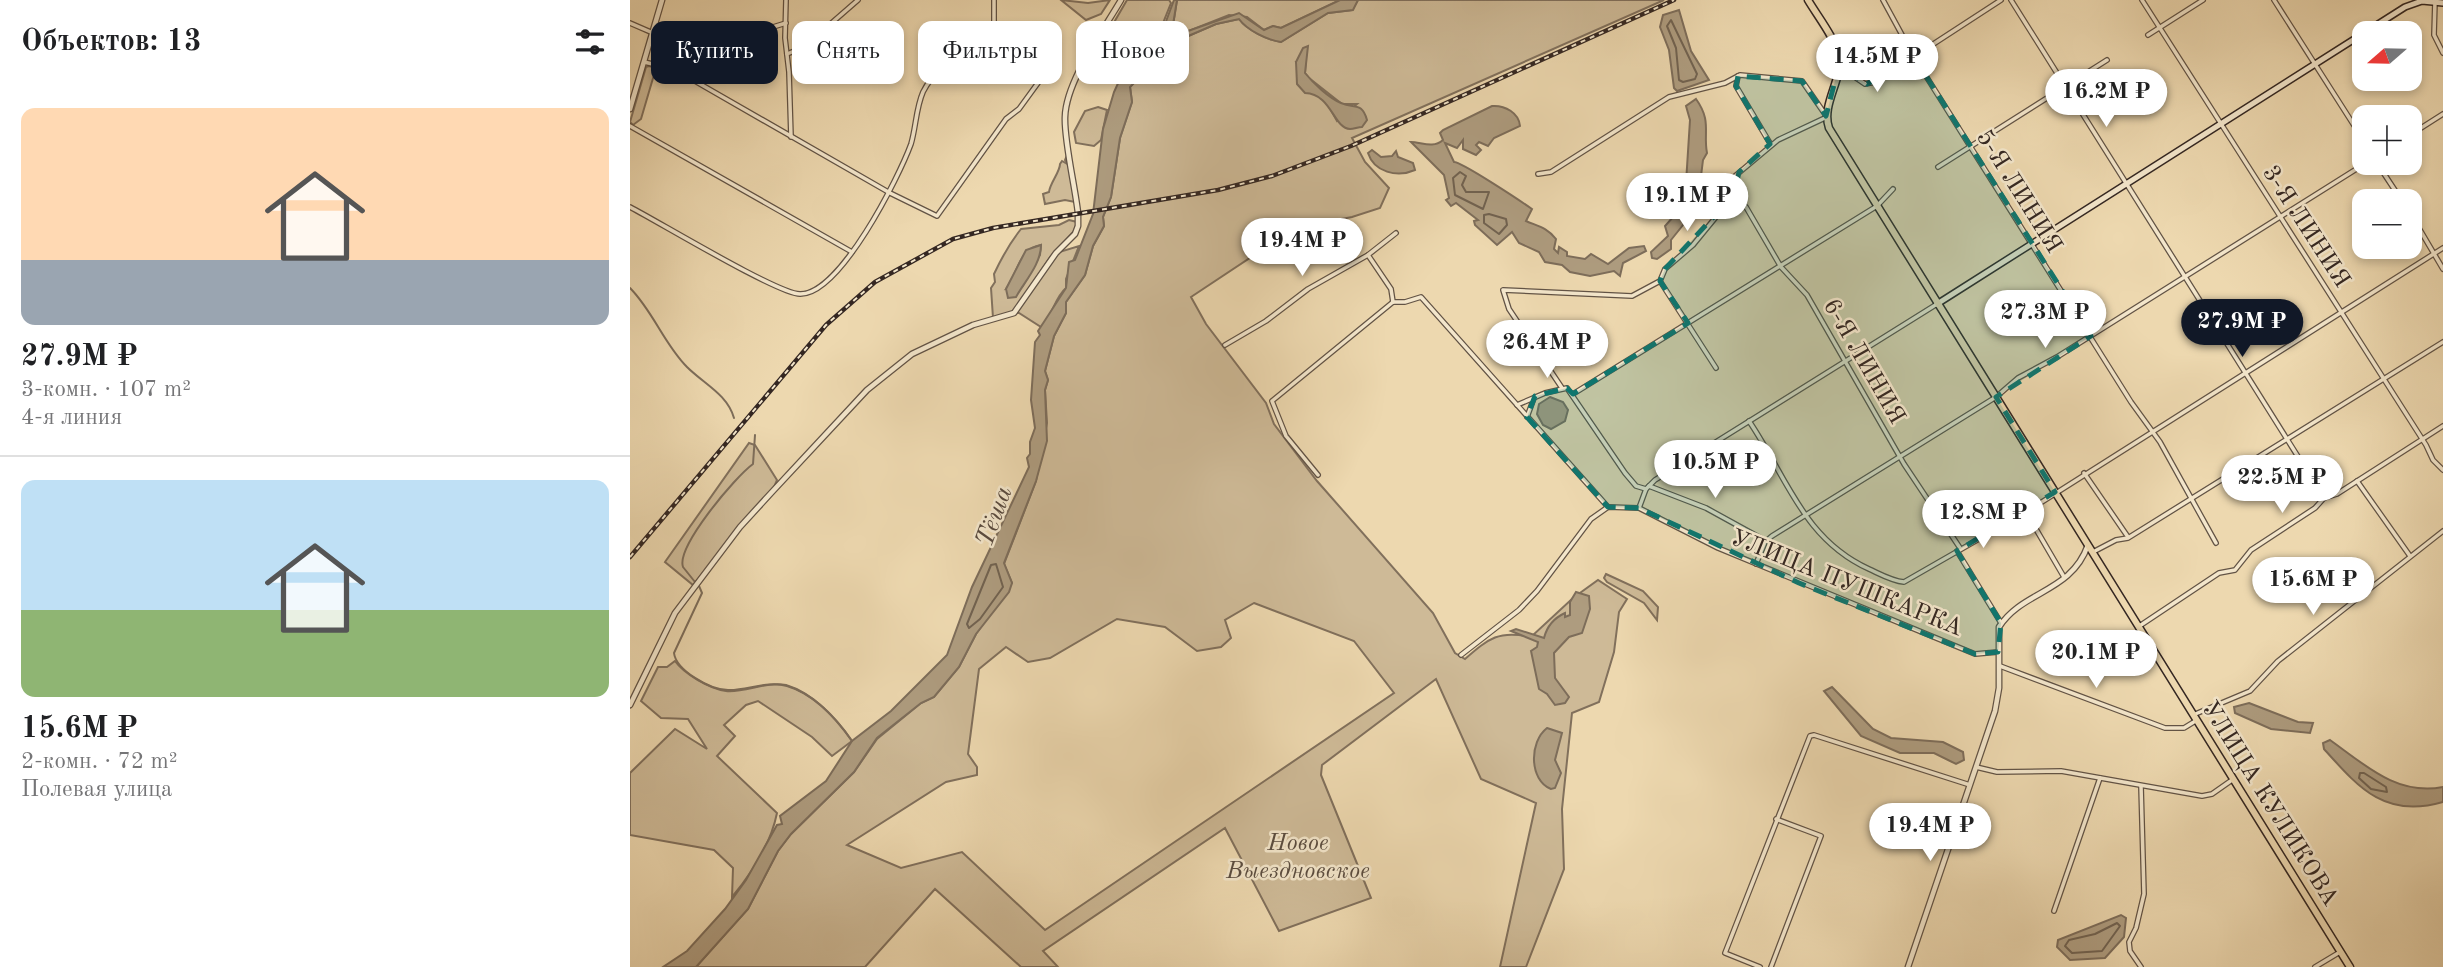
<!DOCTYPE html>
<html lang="ru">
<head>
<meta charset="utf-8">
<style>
	body { margin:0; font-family:"Old Standard TT",serif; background:#f6f6f6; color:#202124; height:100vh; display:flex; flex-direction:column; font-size:26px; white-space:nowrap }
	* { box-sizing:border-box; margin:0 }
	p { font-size:23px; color:#757577 }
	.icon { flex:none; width:38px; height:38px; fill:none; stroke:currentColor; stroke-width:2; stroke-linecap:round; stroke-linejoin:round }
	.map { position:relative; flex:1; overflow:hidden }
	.panel { display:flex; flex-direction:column; background:#fff; width:630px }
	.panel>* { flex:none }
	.hud { position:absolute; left:21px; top:21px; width:665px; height:63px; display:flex; gap:14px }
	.needle { width:46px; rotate:250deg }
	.controls { position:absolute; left:1722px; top:21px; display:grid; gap:14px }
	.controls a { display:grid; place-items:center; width:70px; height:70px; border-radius:14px; background:#fff; box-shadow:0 4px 10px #0003; font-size:35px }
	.price { position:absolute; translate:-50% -60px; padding:0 16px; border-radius:24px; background:#fff; color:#222; font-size:23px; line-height:46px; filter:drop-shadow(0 2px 4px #0008) }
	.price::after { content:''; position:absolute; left:50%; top:42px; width:21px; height:16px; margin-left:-10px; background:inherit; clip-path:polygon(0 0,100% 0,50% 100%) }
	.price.current { background:#111827; color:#fff }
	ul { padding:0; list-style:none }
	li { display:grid; align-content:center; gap:14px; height:371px; padding:0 21px }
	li+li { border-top:2px solid #e0e0e0 }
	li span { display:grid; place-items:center; height:217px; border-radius:14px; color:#555 }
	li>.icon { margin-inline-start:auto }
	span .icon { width:126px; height:126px; fill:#fffc; stroke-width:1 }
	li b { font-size:30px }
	h2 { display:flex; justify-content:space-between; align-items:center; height:84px; padding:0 21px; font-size:30px }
	.tag { padding:0 24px; border-radius:14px; background:#fff; box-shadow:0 4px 10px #0003; font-size:24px; line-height:63px }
	.tag.current { background:#111827; color:#fff }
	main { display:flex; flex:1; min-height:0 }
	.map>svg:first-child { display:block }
</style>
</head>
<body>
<main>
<section class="panel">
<h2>Объектов: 13<svg class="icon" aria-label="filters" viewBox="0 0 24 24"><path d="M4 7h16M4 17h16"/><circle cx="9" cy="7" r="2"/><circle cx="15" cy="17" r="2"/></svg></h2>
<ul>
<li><span style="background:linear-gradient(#ffd9b3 70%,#9aa5b1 0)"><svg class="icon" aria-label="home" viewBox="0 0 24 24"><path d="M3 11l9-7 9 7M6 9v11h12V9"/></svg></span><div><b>27.9M ₽</b><p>3-комн. · 107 m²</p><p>4-я линия</p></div></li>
<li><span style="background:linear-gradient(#bfe0f5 60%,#8fb573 0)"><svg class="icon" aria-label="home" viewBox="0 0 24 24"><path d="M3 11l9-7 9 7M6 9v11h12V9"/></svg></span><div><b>15.6M ₽</b><p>2-комн. · 72 m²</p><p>Полевая улица</p></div></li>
</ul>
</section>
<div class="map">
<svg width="1813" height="967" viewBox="0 0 1813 967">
	<rect width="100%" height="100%" fill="#edd8af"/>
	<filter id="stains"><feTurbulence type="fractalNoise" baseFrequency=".00286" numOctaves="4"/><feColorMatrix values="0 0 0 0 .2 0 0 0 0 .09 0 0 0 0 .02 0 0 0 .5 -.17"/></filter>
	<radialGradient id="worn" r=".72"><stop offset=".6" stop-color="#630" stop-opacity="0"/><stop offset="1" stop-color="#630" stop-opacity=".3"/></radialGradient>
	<g fill="#ceba97" stroke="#81705c" stroke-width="2" fill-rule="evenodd">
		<path d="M431,0L458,3L480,0L471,14L456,20Z"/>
		<path d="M497,0H539L541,3L531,28L510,63L493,67L468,50Z"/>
		<path d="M547,0H710L651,28L643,26L634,30L617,17L599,15L541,38Z"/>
		<path d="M728,0H1034L722,138L735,162L759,188L750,208L722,217L665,228L561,297L576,324L636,403L644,424L687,481L803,613L825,653L835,659C859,638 869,630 901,637L943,598L968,580L997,599L989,612L984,652L969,702L942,713L932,809L934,869L896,967H870L906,803L851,779L806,679L692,765L691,775L741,898L649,931L595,828L413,951L428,967H391L305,889L235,967H66L118,909L148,851L161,834L224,772L247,739L291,703L304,697L329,667L346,634L382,583L374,564L406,481L417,423L415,390L418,380L415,371L424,336L436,313V302L455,275L463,246L474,226L473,217L481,197L490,138L502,102L500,87L520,66L540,51L542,43L586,24L609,19C617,30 637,40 651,42L698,13L722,10ZM676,58L675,73L679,78L712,104H727L707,121L697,103L684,93L666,62ZM624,603L724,641L764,693L415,930L332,852L271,868L217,845L316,782L347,775V767L338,754L349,669L376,647L398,662L420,658L487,619L535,627L567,651L591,647L601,638L595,620Z"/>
		<path d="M19,66L26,68L11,119L3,125L0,122L16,67Z"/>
		<path d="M468,107L477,110L471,140L464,146L446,143L444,132L455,111Z"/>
		<path d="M434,125L445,202L435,200L415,204L413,194L419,192C420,183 430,172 430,164L432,161L439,165L435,160L437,155Z"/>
		<path d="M439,220L447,222L444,231L420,257L384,311L363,318L361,288L365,282L364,274C372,257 379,244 391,229L429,225ZM411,245L410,255L392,287L376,289C388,273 389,248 411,245Z"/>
		<path d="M449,246L436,279V288C424,298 423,316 411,327L389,313H384L426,253Z"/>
		<path d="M119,443L125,445L147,480L142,492L63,585L35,562Z"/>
		<path d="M976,574L1013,591L1028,607L1027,620L1014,603L977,582L974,578Z"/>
		<path d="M45,661C54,674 80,689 96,691C115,693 136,681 156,685C183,693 207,719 222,741L202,756L182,737L128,701L116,705L94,725L105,736L87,756L147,813C141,843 122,873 102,897L103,868L84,850L0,835V773L45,729L77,749L58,719L31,718L11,701L28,667H37Z"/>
	</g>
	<g fill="#ae9c7f" stroke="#7d6d5a" stroke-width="2">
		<path d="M544,0H547L541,37L609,13L634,30L643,26L651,28L710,0H728L723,10L698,13L651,42C637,40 617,30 609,19L586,24L542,43L540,51L520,66L500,87L502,102L490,138L481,197L473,217L474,226L463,246L455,275L436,302V313L424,336L415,371L418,380L415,390L417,441L406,481L374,563L382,583L379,592L346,634L329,667L304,697L291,703L247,738L224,772L161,834L148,851L118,909L66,967H33L57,951L95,909L116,880L147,825L152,824L150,816L196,781L222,741L261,711L317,655L342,587L399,467L397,458L400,454V442L405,428L401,400L405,342L410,335L408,331L436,288L439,262L445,260L463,214L473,129L484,92L490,79L510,63L529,40Z"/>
		<path d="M1049,10L1061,51L1079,80L1047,91L1044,88L1039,50L1030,27L1033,15Z"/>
		<path d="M678,46L675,73C683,83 699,98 711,103C725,109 732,102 737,120L732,127C728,127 724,129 720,129C703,128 702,94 675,93L667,84L666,62L673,48Z"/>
		<path d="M1066,99C1082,121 1073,133 1077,153L1073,160L1071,176L1056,183L1060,120L1056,106Z"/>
		<path d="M862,106C875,105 889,113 890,126L864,138L858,146L849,142L846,145L851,150L846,155L833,149V140L827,148L815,143L824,162C832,162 892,202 902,209L896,221C907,226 917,227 926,239L924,249L928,253L929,247L937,252V256L955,259L961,254L978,264L999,248L1014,246L1016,251L993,263L990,276L984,271L960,276L940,272L932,265L915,262L909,252L889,243L882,232L867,245L845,225L844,221L848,220L826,203L821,206L816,200L819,198L814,175L781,142C791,142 803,149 813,140L810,133L813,130Z"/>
		<path d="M742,150L751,157L762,156L766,151L768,157L783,163L785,170C767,178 744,172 738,153Z"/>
		<path d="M1056,203L1065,210L1041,240V249L1027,259L1022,258L1021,252L1038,236L1035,226L1044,216L1046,206Z"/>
		<path d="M411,245C411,264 395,281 386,297L378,298L376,289L396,250Z"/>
		<path d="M920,397L933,402L938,410L935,421L921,429L913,425L907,414L909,404Z"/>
		<path d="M946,592L959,596L960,609L952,633L939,637L924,653L925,678L939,697L935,703L925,705L917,694L909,689L901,651L907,647L908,642L881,631L886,629L914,638C917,626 924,618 935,613V617L940,615V602Z"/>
		<path d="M1202,687L1243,729L1261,738L1313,742L1333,752L1334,760L1326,764L1304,753H1270L1231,736L1194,691Z"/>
		<path d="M1619,703L1668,722L1683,723L1680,733L1641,729L1605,713L1604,707Z"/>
		<path d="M917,728L932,733L925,760L931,773L925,788L921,789C899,780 899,742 917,728Z"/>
		<path d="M1700,740C1735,765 1767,796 1813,787V802C1755,819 1729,788 1694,749L1693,743Z"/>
		<path d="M1491,915L1496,918L1494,937L1475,958L1440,960L1427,947L1428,940Z"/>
	</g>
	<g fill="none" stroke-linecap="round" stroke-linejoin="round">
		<g stroke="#716250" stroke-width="2">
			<path d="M1041,20L1067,74L1065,79L1053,82L1049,80L1046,48L1037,26Z"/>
			<path d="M830,172L836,176L832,185L836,192H859L853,209L825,195L823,178Z"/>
			<path d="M859,214L876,219L877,225L869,234L854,223V215Z"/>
			<path d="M366,564L373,587L350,619L339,628L337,624L361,565Z"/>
			<path d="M1734,773L1756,787L1757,792L1741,789L1729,778L1730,773Z"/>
			<path d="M1487,923L1490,926L1472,951L1442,953L1435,946L1439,940L1465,934Z"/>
		</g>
		<g stroke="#7d6d5a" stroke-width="2">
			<path d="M0,288C23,311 34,344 57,367C74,384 97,394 104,418"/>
			<path d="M65,582L53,567C46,547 105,477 123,464L125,435"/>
			<path d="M69,586L72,593L44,653C46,670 80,690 98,690C116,691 138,680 157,686C184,694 206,718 222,741"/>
		</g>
		<defs>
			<g id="minor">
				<path d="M156,0L155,38L159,72L161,137"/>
				<path d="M1253,0L1284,57L1501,402L1530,442L1586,543"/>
				<path d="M1381,0L1694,498"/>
				<path d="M1512,0L1796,445L1803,460L1813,470"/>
				<path d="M1644,0L1734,141"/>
				<path d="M1805,1L1804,35L1813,53"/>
				<path d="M0,23L23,33"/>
				<path d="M364,28V0"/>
				<path d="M1518,35L1573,0"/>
				<path d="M157,54L174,47L228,0"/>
				<path d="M14,62L44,69L260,193L307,216L376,119L389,109L413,76L408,60L364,28"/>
				<path d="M1210,67L1235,84L1245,82L1371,0"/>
				<path d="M56,76L143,27L156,23"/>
				<path d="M1108,76L1106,86L1141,145"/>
				<path d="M0,126L222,252"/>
				<path d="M1780,135L1813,114"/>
				<path d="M1747,163L1772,201"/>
				<path d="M1308,167L1477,60"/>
				<path d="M908,174L921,172L1039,97L1095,83L1110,75L1172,81L1197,117L1148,140L1105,176L1104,195"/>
				<path d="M1104,195L1116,207L1151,267L1177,295L1274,464L1330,548"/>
				<path d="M0,207C29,222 148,294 170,294C210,295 269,177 281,144C286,127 286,108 293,92C306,65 340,46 363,28"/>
				<path d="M1780,213L1813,269"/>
				<path d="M738,255L761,289L763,302"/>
				<path d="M1030,281L1086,368"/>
				<path d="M763,302H775L791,297L978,507"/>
				<path d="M595,345L636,321L678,289L738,255L766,233"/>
				<path d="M932,388L879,309L873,290L1002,296L1030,281L1035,269L1063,245L1104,195"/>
				<path d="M943,394L1247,206L1263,189"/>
				<path d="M887,405L915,393L937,388L995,473L1006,486L1016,489"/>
				<path d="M897,417L904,398"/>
				<path d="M1119,421C1157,477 1173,539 1239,569C1250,574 1262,581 1274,582L1396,512L1813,248"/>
				<path d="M1454,473L1498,537"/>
				<path d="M688,475L656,436L642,401L763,302"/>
				<path d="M1727,481L1780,556"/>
				<path d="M1019,486L1076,508L1136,541"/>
				<path d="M1009,508L1016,489L1025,480L1307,304"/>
				<path d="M1396,512L1434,577"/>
				<path d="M1327,551L1371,623"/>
				<path d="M1463,552L1486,540L1498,538L1813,342"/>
				<path d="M1126,564L1135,542L1142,536L1366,397L1388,378L1427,357L1736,163"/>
				<path d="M1508,627L1589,573L1605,570L1621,550L1685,508L1694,498L1707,494L1813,426"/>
				<path d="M831,655L889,610L907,591L961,519L978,507L1009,508L1088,548L1345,654L1368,652"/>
				<path d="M1370,666L1535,728H1554L1567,720"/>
				<path d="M1563,715L1620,691L1648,661L1813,531"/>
				<path d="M1346,767L1367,772L1431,771L1572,796L1582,794L1602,780"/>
				<path d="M1424,911L1470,778"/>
				<path d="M1130,967L1095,953L1180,736L1184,735L1340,785"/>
				<path d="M1141,967L1191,836L1146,819"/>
				<path d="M1511,967L1500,951L1499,942L1506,928L1514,894L1511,786"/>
				<path d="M1685,967L1710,952"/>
			</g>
			<g id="tertiary">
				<path d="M0,109L32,0"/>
				<path d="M0,705L45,613L110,527L142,492L237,390L282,354L343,325L384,313L426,253L445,234L448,226V213C445,186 434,141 435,117C436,81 473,31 491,0"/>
				<path d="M1278,967L1365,711L1369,688V627C1393,590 1441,593 1458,545"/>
			</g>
			<path id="secondary" d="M1307,304L1775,7L1792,1L1813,3"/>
			<path id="primary" d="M1178,0C1188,17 1206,39 1209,58C1212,81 1191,105 1199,128L1720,967"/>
		</defs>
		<use href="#minor" stroke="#625345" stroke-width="6"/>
		<use href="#tertiary" stroke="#625345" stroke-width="7"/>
		<use href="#secondary" stroke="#342722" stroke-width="8"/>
		<use href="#primary" stroke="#342722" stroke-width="9"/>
		<use href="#minor" stroke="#f3e6cb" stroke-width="3.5"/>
		<use href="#tertiary" stroke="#f3e6cb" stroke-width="4.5"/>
		<use href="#secondary" stroke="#f3e6cb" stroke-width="5"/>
		<use href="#primary" stroke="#edd8af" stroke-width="6"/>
		<defs>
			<path id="rail" d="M0,557L196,325L245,282L323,239L363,228L588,190L642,176L721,146L1044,0"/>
		</defs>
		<use href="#rail" stroke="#342722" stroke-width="4.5"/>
		<use href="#rail" stroke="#f3e6cb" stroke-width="2" stroke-dasharray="5" stroke-linecap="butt"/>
	</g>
	<path fill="#0f766e" fill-opacity="0.2" stroke="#0f766e" stroke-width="5" stroke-dasharray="14 9" stroke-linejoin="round" d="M1284,57L1461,336L1366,397L1425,492L1327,551L1371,623L1368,652L1345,654L1169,583L1009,508L978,507L897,417L905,396L937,388L943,394L1058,323L1030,281L1035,269L1104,195L1109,172L1140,144L1106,86L1108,76L1172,81L1196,116L1209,65L1237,84Z"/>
	<g text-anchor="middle" stroke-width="5" stroke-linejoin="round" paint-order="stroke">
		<g font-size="24" fill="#342722" stroke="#f3e6cb">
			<text transform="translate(1390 191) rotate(58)" y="8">5-Я ЛИНИЯ</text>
			<text transform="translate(1677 226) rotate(57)" y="8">3-Я ЛИНИЯ</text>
			<text transform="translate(1235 361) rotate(60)" y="8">6-Я ЛИНИЯ</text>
			<text transform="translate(1217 582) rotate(22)" y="8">УЛИЦА ПУШКАРКА</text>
			<text transform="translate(1641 803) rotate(58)" y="8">УЛИЦА КУЛИКОВА</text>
		</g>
		<g font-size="24" font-style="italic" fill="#5a4c3f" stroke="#f3e6cb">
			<text x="668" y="850">Новое<tspan x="668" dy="28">Выездновское</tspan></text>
		</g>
		<g font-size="26" font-style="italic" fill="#594a3e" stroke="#f3e6cb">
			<text transform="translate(363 516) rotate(-70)" y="9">Тёша</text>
		</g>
	</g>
	<rect width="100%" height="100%" filter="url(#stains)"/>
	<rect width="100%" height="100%" fill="url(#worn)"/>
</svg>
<div class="controls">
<a><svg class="needle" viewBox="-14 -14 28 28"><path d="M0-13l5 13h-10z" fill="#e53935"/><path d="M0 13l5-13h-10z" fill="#757577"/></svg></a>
<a>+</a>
<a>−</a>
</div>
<b class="price" style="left:1247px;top:94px">14.5M ₽</b>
<b class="price" style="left:1476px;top:129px">16.2M ₽</b>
<b class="price" style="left:1057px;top:233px">19.1M ₽</b>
<b class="price" style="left:672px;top:278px">19.4M ₽</b>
<b class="price" style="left:1415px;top:350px">27.3M ₽</b>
<b class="price current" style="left:1612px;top:359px">27.9M ₽</b>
<b class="price" style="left:917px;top:380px">26.4M ₽</b>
<b class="price" style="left:1085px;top:500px">10.5M ₽</b>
<b class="price" style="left:1652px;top:515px">22.5M ₽</b>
<b class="price" style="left:1353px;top:550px">12.8M ₽</b>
<b class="price" style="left:1683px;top:617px">15.6M ₽</b>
<b class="price" style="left:1466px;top:690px">20.1M ₽</b>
<b class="price" style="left:1300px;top:863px">19.4M ₽</b>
<div class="hud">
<a class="tag current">Купить</a>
<a class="tag">Снять</a>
<a class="tag">Фильтры</a>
<a class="tag">Новое</a>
</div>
</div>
</main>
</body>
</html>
